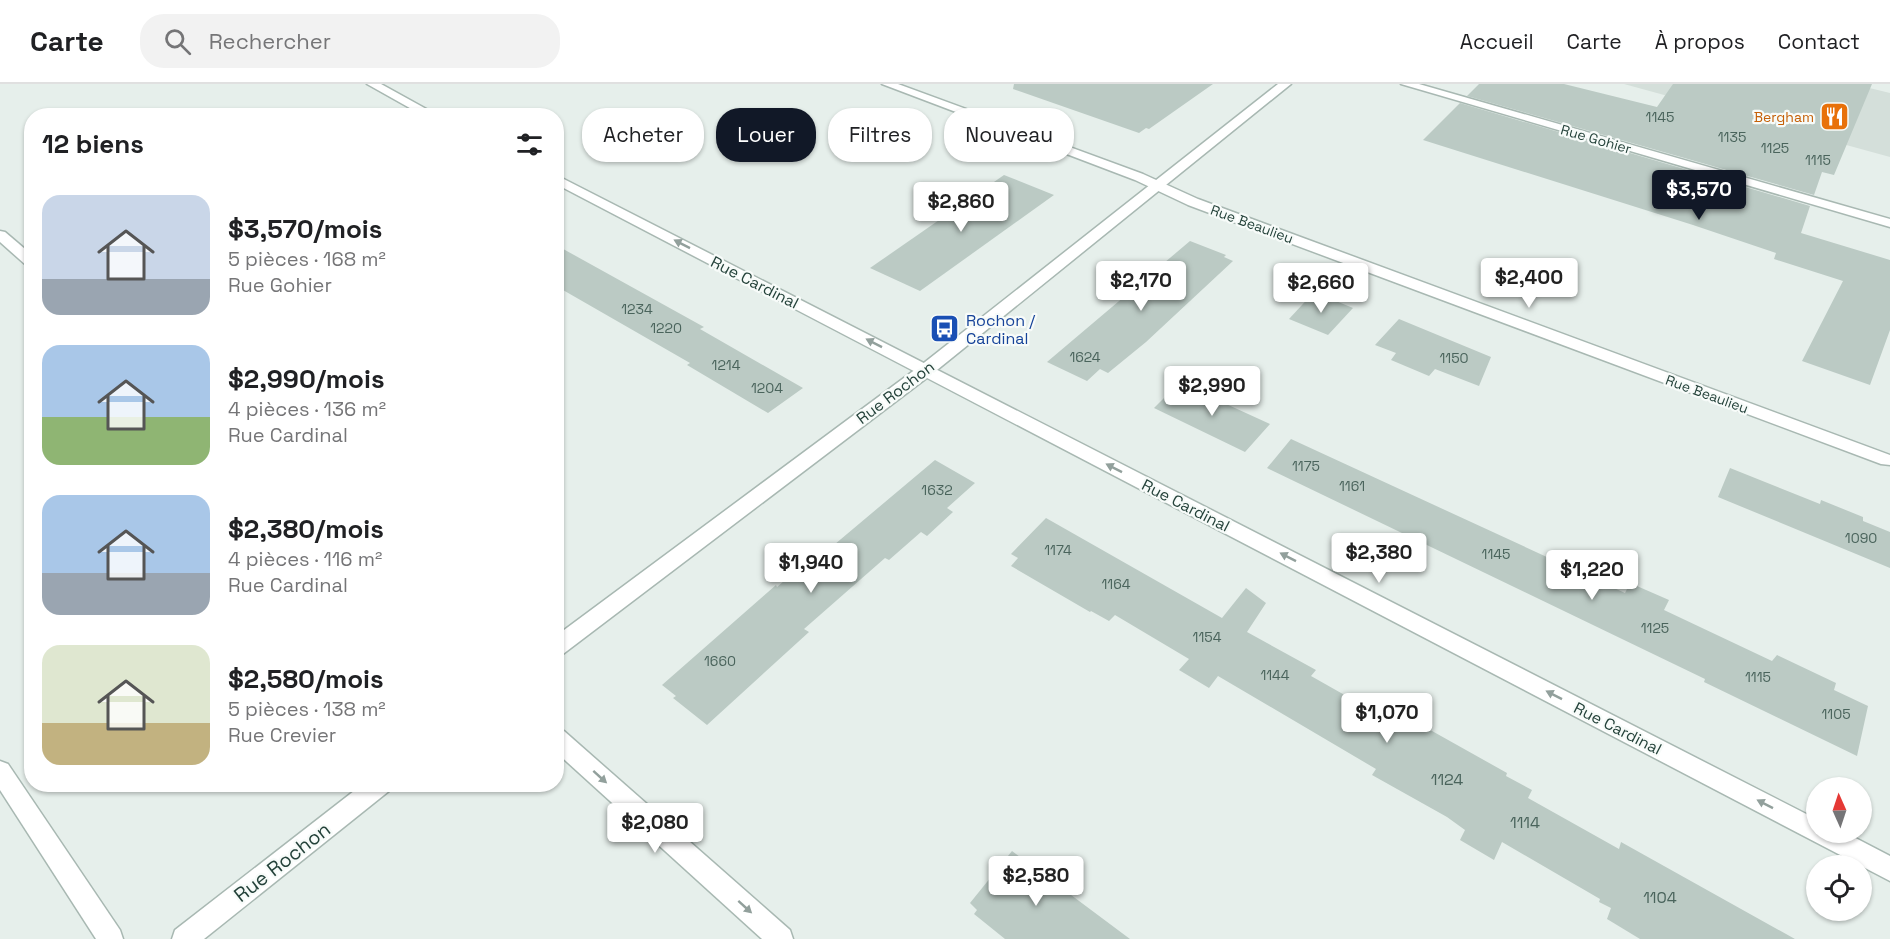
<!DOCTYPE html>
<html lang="fr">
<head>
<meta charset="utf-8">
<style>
	body { margin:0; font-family:"Space Grotesk",sans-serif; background:#f2f2f2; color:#202124; height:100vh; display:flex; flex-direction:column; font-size:22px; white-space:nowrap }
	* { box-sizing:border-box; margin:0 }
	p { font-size:20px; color:#757577 }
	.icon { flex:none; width:33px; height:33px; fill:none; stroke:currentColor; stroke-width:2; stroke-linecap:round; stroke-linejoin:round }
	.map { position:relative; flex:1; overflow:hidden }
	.side { position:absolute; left:24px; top:24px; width:540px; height:684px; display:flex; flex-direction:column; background:#fff; border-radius:24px; box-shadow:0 2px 4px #0004 }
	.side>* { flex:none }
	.hud { position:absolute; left:582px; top:24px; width:570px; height:54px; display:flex; gap:12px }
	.needle { width:39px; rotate:357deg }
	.fabs { position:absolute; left:1806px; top:693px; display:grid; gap:12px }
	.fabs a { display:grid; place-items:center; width:66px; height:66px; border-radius:50%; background:#fff; box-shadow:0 2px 4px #0004; font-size:30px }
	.price { position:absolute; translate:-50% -51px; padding:0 14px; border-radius:6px; background:#fff; color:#222; font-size:20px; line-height:39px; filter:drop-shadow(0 2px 3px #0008) }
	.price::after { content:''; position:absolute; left:50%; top:36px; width:18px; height:14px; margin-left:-9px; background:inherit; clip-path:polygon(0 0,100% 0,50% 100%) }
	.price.on { background:#111827; color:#fff }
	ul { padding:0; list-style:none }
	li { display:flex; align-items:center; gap:18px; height:150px; padding:0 18px }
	li span { display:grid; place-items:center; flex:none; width:168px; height:120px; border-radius:18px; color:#555 }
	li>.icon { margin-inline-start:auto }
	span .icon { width:72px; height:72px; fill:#fffc; stroke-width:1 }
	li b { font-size:26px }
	h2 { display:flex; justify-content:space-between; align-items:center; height:72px; padding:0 18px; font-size:26px }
	.pill { padding:0 21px; border-radius:24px; background:#fff; box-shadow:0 2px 4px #0004; font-size:21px; line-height:54px }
	.pill.on { background:#111827; color:#fff }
	header { display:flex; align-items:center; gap:36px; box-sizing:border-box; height:84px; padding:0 30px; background:#fff; border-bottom:2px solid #e0e0e0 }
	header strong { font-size:28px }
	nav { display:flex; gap:33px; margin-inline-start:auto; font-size:21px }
	.search { width:420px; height:54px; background:#f2f2f2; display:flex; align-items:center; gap:15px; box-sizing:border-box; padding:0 21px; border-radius:24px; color:#757577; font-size:22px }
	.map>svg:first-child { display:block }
</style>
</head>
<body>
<header>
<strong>Carte</strong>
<div class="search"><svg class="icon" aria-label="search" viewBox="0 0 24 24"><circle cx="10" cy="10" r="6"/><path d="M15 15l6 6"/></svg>Rechercher</div>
<nav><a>Accueil</a><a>Carte</a><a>À propos</a><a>Contact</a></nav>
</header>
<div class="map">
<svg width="1890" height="855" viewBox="0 0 1890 855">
	<rect width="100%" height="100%" fill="#e6efeb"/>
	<path fill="#d4dfda" d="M1624,0H1853L1890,9V73Z"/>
	<g fill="#bbcac4">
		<path d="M1014,0H1213L1149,45L1146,44L1139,49L1013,5Z"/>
		<path d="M1479,0H1564L1657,23L1673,0H1872L1834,91L1822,88L1814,111L1467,12Z"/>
		<path d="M1460,19L1810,122L1801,149L1890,176V246L1870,301L1802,277L1843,197L1774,175L1776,169L1693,141L1423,56Z"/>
		<path d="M1004,91L1054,111L920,207L870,184Z"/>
		<path d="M1190,157L1226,171L1224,173L1233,177L1146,258L1108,289L1100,285L1087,297L1047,278Z"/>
		<path d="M556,161L704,243L700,245L803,304L768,329L687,281L690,279L556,202Z"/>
		<path d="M1314,208L1353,224L1328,251L1289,235Z"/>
		<path d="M1399,235L1491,273L1479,302L1435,285L1429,292L1391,276L1396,269L1375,261Z"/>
		<path d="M1180,298L1224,319L1270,340L1245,368L1154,324Z"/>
		<path d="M1291,355L1625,509L1630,499L1669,516L1664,526L1772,577L1777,571L1836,599L1834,606L1868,622L1857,672L1704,598L1705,595L1267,384Z"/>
		<path d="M935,376L975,399L947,424L953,428L927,452L921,448L889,476L885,474L804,545L809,548L707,641L673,614L676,612L662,601L776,501L777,503L799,484L803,487Z"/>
		<path d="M1730,384L1820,420L1821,416L1863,433V437L1890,448V484L1718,413Z"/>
		<path d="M1046,434L1222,534L1246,504L1266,519L1247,548L1316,586L1311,592L1387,635L1392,627L1415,640L1416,638L1507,689L1506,692L1532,706L1528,714L1619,765L1621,758L1795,855H1640L1607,835L1611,824L1599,818L1600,815L1502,758L1494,776L1460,756L1465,746L1447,733L1372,691L1376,685L1218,592L1209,604L1179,586L1189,575L1115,531L1109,537L1091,527L1090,528L1011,482L1018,474L1011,470Z"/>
		<path d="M1012,767L1063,805L1130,855H1005L974,830L977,826L970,819Z"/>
	</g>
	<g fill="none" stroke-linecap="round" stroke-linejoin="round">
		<defs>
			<path id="service" d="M0,677L8,680L120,846L123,855H96L0,706Z"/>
			<g id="minor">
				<path d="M367,0H381L439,32H424Z"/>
				<path d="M882,0H898L1143,90L1198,115L1890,371V381L1881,380L1188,121L1135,96Z"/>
				<path d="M1401,0H1419L1890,135V143Z"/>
				<path d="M556,91L1816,735V748H1844L1890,772V797L556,100Z"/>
				<path d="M0,147L5,148L32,171V183L27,182L0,158Z"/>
				<path d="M556,645L564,647L790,846L793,855H762L556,668Z"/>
			</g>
			<g id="tertiary">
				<path d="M1278,0H1291L932,290L563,570L556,572V552L920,282Z"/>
				<path d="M363,700H392L389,707L204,855H172L175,846Z"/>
			</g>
		</defs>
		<use href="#service" stroke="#a8b8b2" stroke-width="3"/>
		<use href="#minor" stroke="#a8b8b2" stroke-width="3"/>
		<use href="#tertiary" stroke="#a8b8b2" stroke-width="3"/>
		<use href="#service" fill="#fff" fill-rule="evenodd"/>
		<use href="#minor" fill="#fff" fill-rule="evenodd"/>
		<use href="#tertiary" fill="#fff" fill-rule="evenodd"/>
	</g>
	<defs><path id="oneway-solid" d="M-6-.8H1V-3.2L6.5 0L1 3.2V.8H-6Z" transform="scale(1.5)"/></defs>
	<g fill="#92a09c">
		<use href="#oneway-solid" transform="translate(682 160) rotate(-153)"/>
		<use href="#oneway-solid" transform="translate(874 259) rotate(-153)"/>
		<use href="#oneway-solid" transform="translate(1114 384) rotate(-153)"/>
		<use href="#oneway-solid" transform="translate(1288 473) rotate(-153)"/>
		<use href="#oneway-solid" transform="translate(1554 611) rotate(-153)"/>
		<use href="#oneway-solid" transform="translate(600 693) rotate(42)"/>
		<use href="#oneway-solid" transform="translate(1765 720) rotate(-153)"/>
		<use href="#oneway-solid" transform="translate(745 823) rotate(42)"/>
	</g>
	<defs>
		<symbol id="restaurant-square" viewBox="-11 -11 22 22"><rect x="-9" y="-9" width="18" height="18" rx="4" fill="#e8710a" stroke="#f7fbf9"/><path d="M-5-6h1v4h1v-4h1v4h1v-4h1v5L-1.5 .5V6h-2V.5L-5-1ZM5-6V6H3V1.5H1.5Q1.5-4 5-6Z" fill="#fff"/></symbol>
		<symbol id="bus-square" viewBox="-11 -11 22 22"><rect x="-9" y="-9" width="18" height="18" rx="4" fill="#1a4fb4" stroke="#f7fbf9"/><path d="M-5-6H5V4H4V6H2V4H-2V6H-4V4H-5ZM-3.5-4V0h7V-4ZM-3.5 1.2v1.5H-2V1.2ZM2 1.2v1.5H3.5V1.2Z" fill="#fff"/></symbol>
	</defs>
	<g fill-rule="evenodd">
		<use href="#restaurant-square" x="1818" y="16" width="33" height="33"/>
		<use href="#bus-square" x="928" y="228" width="33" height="33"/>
	</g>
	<g text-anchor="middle" stroke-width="4.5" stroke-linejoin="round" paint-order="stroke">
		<g font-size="14" fill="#4a645c">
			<text x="1660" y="38">1145</text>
			<text x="1732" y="58">1135</text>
			<text x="1775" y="69">1125</text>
			<text x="1818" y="81">1115</text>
			<text x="637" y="230">1234</text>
			<text x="666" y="249">1220</text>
			<text x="1085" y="278">1624</text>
			<text x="1454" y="279">1150</text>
			<text x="726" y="286">1214</text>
			<text x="767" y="309">1204</text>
			<text x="1306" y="387">1175</text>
			<text x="1352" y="407">1161</text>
			<text x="937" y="411">1632</text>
			<text x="1861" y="459">1090</text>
			<text x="1058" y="471">1174</text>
			<text x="1496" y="475">1145</text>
			<text x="1116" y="505">1164</text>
			<text x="1655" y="549">1125</text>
			<text x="1207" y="558">1154</text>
			<text x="720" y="582">1660</text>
			<text x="1275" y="596">1144</text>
			<text x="1758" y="598">1115</text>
			<text x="1836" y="635">1105</text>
		</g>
		<g font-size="14" fill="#c56008" stroke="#f7fbf9" text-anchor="end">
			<text x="1814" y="38">Bergham</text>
		</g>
		<g font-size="14" fill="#24423a" stroke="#f7fbf9">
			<text transform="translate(1596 55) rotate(16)" y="5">Rue Gohier</text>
			<text transform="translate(1252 140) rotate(20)" y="5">Rue Beaulieu</text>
			<text transform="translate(1707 310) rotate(20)" y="5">Rue Beaulieu</text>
		</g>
		<g font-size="16" fill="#24423a" stroke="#f7fbf9">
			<text transform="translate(755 198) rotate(27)" y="6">Rue Cardinal</text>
			<text transform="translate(895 308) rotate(-37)" y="6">Rue Rochon</text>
			<text transform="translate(1186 421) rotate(27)" y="6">Rue Cardinal</text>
			<text transform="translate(1618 644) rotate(27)" y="6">Rue Cardinal</text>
		</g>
		<g font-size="16" fill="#164399" stroke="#f7fbf9" text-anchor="start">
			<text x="966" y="242">Rochon /<tspan x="966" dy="18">Cardinal</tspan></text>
		</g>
		<g font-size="16" fill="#4a645c">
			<text x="1447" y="701">1124</text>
			<text x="1525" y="744">1114</text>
			<text x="1660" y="819">1104</text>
		</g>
		<g font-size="20" fill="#24423a" stroke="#f7fbf9">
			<text transform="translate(282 778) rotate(-38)" y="7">Rue Rochon</text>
		</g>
	</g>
</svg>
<div class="fabs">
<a><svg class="needle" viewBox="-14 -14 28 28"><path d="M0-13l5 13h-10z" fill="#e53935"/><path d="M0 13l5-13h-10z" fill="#757577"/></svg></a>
<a><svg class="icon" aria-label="locate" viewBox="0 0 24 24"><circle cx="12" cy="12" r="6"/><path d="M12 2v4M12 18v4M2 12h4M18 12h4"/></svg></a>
</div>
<b class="price on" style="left:1699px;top:137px">$3,570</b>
<b class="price" style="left:961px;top:149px">$2,860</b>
<b class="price" style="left:1529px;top:225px">$2,400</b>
<b class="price" style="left:1141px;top:228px">$2,170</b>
<b class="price" style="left:1321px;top:230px">$2,660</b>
<b class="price" style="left:1212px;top:333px">$2,990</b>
<b class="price" style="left:1379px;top:500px">$2,380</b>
<b class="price" style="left:811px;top:510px">$1,940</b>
<b class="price" style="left:1592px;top:517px">$1,220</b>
<b class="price" style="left:1387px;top:660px">$1,070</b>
<b class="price" style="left:655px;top:770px">$2,080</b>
<b class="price" style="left:1036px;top:823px">$2,580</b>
<div class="hud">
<a class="pill">Acheter</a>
<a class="pill on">Louer</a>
<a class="pill">Filtres</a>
<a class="pill">Nouveau</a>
</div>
<section class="side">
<h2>12 biens<svg class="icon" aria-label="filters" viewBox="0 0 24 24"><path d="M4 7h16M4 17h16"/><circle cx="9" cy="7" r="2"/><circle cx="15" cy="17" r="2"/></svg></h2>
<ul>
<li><span style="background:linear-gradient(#c9d6e8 70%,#9aa5b1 0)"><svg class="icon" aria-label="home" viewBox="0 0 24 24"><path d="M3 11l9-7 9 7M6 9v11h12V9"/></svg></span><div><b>$3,570/mois</b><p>5 pièces · 168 m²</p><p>Rue Gohier</p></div></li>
<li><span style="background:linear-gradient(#a9c7e8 60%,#8fb573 0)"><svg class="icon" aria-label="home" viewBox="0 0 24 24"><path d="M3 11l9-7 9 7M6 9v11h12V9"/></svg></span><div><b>$2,990/mois</b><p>4 pièces · 136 m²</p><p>Rue Cardinal</p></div></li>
<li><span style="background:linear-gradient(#a9c7e8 65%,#9aa5b1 0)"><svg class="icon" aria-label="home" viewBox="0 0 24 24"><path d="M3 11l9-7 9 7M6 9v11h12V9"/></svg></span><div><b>$2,380/mois</b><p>4 pièces · 116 m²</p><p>Rue Cardinal</p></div></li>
<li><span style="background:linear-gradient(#dfe7d0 65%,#c2b280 0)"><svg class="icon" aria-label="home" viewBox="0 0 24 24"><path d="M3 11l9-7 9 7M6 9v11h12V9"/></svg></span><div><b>$2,580/mois</b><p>5 pièces · 138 m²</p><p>Rue Crevier</p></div></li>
</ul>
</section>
</div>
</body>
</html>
